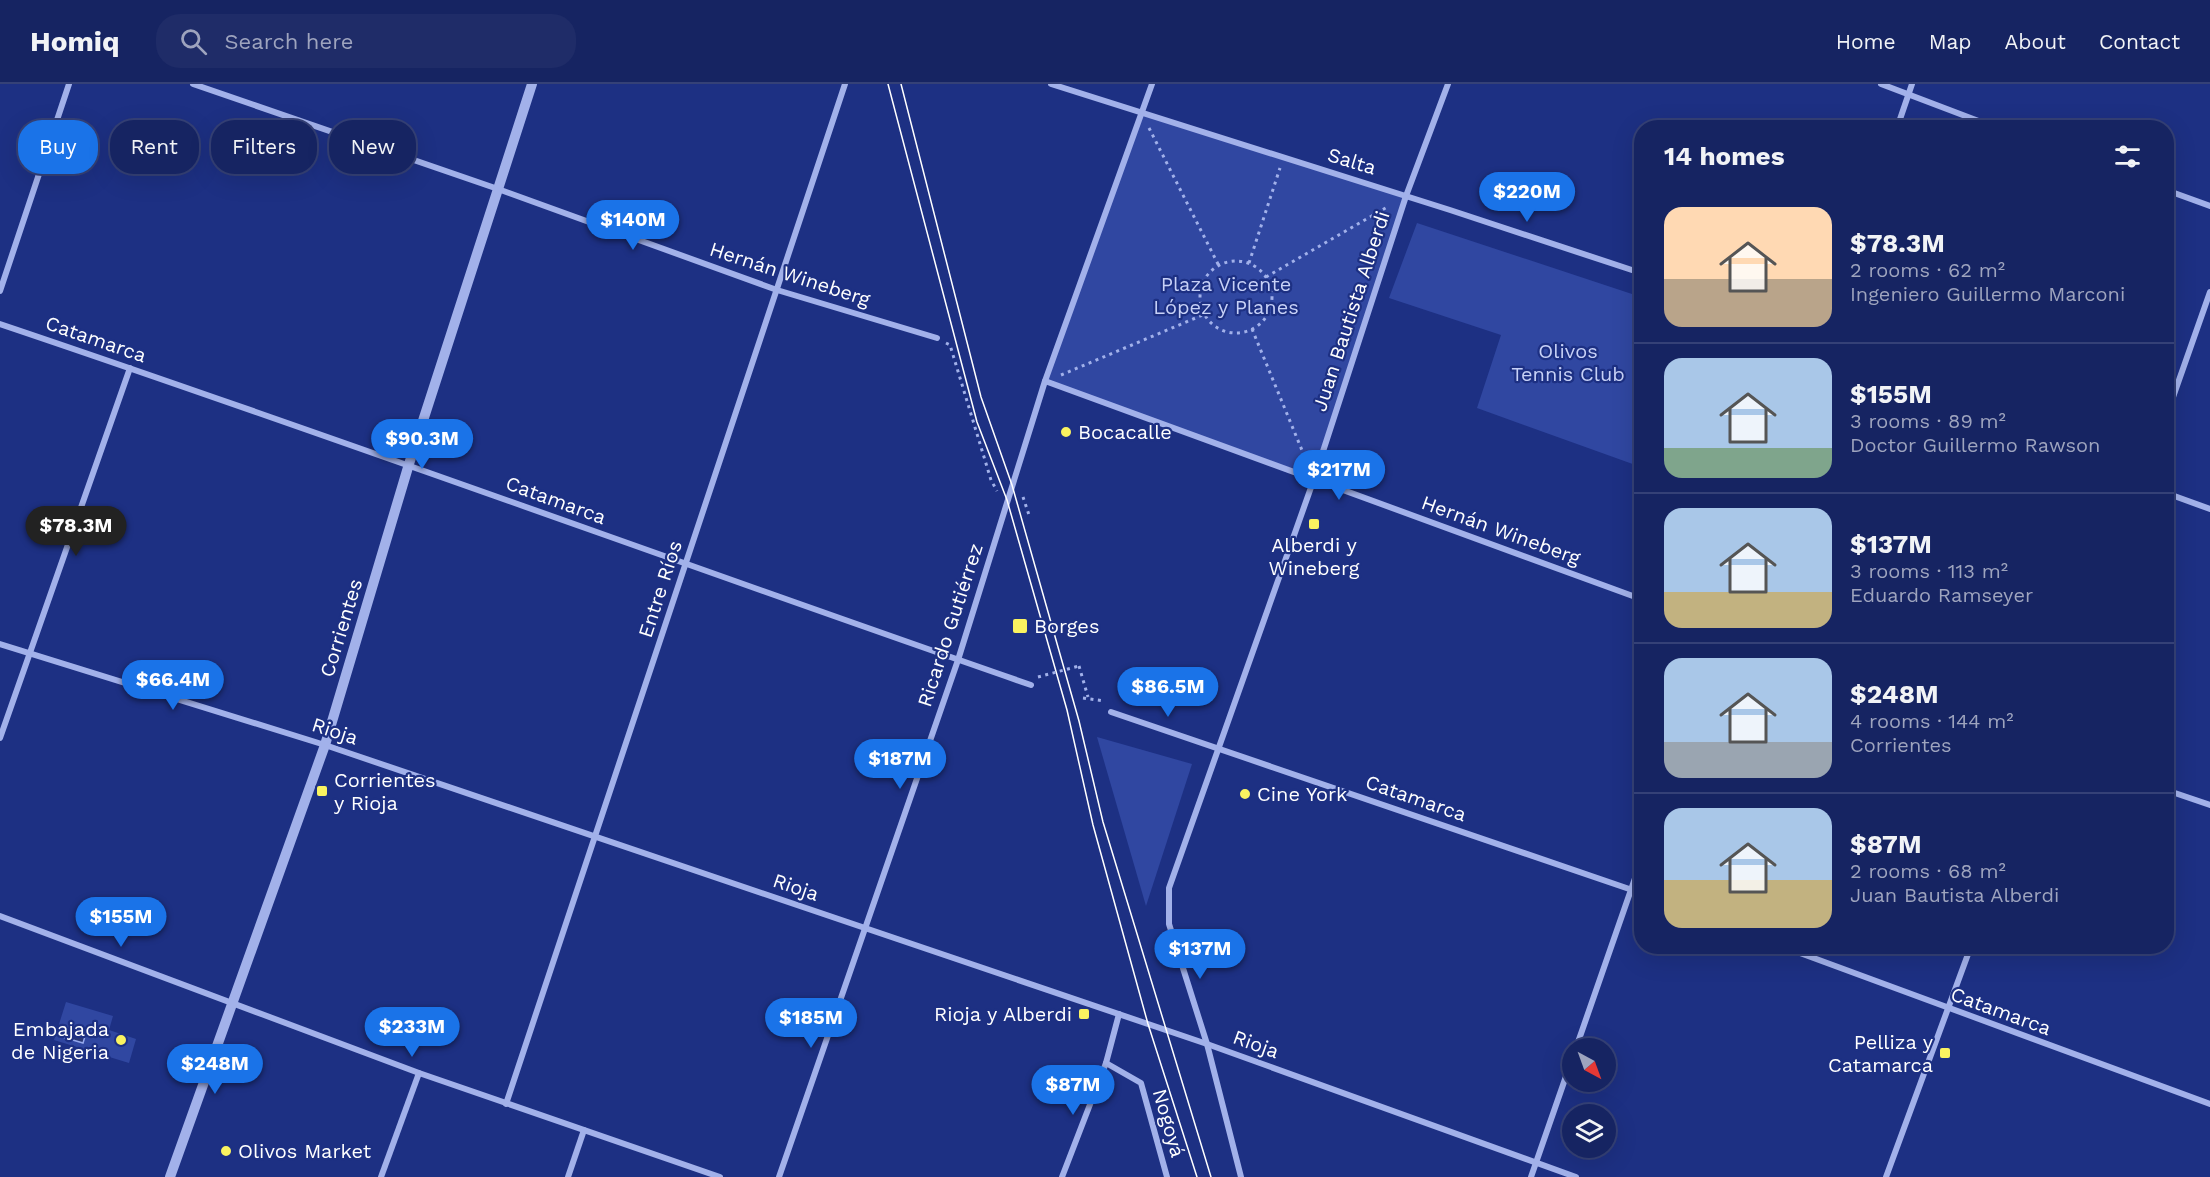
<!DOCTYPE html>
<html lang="en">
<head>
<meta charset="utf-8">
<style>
	body { margin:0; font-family:"Work Sans",sans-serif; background:#1f2c68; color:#f1f3f6; height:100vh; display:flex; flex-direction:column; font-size:22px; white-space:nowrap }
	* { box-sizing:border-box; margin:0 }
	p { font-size:20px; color:#9ea4be }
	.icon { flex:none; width:33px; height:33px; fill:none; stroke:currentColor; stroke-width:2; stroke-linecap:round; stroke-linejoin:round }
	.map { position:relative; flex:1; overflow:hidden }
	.details { position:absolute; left:1634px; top:36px; width:540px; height:834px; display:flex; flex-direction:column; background:#162462; border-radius:24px; box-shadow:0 6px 24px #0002,0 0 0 2px #354177 }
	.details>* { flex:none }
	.hud { position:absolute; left:18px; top:36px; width:570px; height:54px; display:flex; gap:12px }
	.needle { width:39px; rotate:139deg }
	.tools { position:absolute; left:1562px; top:954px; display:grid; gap:12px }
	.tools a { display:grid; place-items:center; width:54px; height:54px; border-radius:50%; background:#162462; box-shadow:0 6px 24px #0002,0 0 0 2px #354177; font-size:30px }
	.price { position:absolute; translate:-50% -51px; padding:0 14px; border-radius:21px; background:#1a73e8; color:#fff; font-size:20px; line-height:39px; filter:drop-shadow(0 2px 3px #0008) }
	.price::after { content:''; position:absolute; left:50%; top:36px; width:18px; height:14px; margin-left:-9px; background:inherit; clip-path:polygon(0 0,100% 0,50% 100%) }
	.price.selected { background:#222; color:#fff }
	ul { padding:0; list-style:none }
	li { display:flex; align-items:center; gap:18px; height:150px; padding:0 30px }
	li+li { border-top:2px solid #354177 }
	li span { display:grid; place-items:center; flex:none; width:168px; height:120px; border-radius:18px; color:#555 }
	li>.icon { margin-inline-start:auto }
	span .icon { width:72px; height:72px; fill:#fffc; stroke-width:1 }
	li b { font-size:26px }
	h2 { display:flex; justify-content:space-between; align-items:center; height:72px; padding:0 30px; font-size:26px }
	.pill { padding:0 21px; border-radius:24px; background:#162462; box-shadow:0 6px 24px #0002,0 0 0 2px #354177; font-size:21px; line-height:54px }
	.pill.selected { background:#1a73e8; color:#fff }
	header { display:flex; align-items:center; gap:36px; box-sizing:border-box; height:84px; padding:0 30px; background:#162462; border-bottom:2px solid #354177 }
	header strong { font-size:28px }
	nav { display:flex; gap:33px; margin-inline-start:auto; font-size:21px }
	.search { width:420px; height:54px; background:#1f2c68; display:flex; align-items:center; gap:15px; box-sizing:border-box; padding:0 21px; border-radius:24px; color:#9ea4be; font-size:22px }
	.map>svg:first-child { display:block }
</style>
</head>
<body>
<header>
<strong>Homiq</strong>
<div class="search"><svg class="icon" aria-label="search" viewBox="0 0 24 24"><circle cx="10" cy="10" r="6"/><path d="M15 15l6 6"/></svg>Search here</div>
<nav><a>Home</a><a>Map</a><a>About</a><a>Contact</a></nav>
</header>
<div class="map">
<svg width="2210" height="1093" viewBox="0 0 2210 1093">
	<rect width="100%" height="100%" fill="#1d3083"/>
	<g fill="#3047a1">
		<path d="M1142,29L1406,112L1314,395L1045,297Z"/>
		<path d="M1417,139L1641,213V383L1477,324L1501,251L1389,214Z"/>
		<path d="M1097,653L1192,680L1146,822Z"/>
		<path d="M66,918L113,932L109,946L136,955L129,979L54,956Z"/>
	</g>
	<path fill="#293775" stroke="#95a8ec" stroke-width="1.5" d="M62,941L86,949L83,959L59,952Z"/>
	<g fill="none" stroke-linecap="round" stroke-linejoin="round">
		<g stroke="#a2b1ea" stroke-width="3" stroke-dasharray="3 4.5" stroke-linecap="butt">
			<path d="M1149,44L1219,182"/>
			<circle cx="1236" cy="213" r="36"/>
			<path d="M1249,179L1280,84"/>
			<path d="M1266,193L1389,122"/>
			<path d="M1252,245L1306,376"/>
			<path d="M946,259L950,261L991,396L997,407"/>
			<path d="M1061,291L1205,230"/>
			<path d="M1023,413L1030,434"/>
			<path d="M1079,582L1088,613"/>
			<path d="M1083,614L1105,617"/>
		</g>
		<g stroke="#a2b1ea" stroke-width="6">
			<path d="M193,0L498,105L777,206L937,254"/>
			<path d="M1051,0L1450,126L1641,189"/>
			<path d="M1881,0L1997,44"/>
			<path d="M1897,44L1912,0"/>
			<path d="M2166,106L2210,122"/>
			<path d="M0,207L69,0"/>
			<path d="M0,240C345,356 687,482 1031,601"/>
			<path d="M1045,297L1641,515"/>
			<path d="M2166,333L2210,208"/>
			<path d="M2166,409L2210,425"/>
			<path d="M0,560L325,661L1207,960L1576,1093"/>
			<path d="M1111,628L1641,809"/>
			<path d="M0,654L130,284"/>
			<path d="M2166,706L2210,721"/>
			<path d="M0,832L419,989L720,1093"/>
			<path d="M1781,862L2210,1020"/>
			<path d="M1576,964L1641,777"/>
			<path d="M1106,979L1141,999L1167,1093"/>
			<path d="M506,1020L845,0"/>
			<path d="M381,1093L419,989"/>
			<path d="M568,1093L584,1046"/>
			<path d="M779,1093L958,576L1045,297L1152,0"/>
			<path d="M1062,1093L1106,979L1119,930"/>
			<path d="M1241,1093L1207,960L1169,840V804L1314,395L1406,112L1448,0"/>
			<path d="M1531,1093L1572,975"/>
			<path d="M1886,1093L1971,862"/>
		</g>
		<path stroke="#a2b1ea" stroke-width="10" d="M170,1093L325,661L409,380L532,0"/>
		<g stroke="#fff" stroke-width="1.5">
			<path d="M888,0L977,338L1007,416L1067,626L1093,741L1148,940L1197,1093"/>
			<path d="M901,0L981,313L1012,401L1079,637L1103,738L1211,1093"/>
		</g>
		<path stroke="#a2b1ea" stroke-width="3" stroke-dasharray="3 4.5" stroke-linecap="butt" d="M1038,593L1079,582"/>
	</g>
	<g fill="#faf360" stroke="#1d3083" stroke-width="2">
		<circle cx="1066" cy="348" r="6"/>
		<rect x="1308" y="434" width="12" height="12" rx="3"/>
		<rect x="1012" y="534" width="16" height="16" rx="3"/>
		<rect x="316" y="701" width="12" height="12" rx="3"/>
		<circle cx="1245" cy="710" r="6"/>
		<rect x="1078" y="924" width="12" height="12" rx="3"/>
		<circle cx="121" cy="956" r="6"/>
		<rect x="1939" y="963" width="12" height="12" rx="3"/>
		<circle cx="226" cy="1067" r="6"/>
	</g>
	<g text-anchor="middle" stroke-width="4.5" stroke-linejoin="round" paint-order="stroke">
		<g font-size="20" fill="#fff" stroke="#1d3083">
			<text transform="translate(1352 77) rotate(17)" y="7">Salta</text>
			<text transform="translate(790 190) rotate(18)" y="7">Hernán Wineberg</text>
			<text transform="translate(1351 227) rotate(-72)" y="7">Juan Bautista Alberdi</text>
			<text transform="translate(96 255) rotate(19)" y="7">Catamarca</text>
			<text transform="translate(556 416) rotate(20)" y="7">Catamarca</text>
			<text transform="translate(1501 446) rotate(20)" y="7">Hernán Wineberg</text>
			<text transform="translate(660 505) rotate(-72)" y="7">Entre Ríos</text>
			<text transform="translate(950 541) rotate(-72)" y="7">Ricardo Gutiérrez</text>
			<text transform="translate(341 544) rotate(-73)" y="7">Corrientes</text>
			<text transform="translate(335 647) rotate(18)" y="7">Rioja</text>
			<text transform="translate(1416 714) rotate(19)" y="7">Catamarca</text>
			<text transform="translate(796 803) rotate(19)" y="7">Rioja</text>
			<text transform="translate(2001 927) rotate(20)" y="7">Catamarca</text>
			<text transform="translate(1256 960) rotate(20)" y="7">Rioja</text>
			<text transform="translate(1169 1039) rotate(74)" y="7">Nogoyá</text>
		</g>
		<g font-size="20" fill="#c7d1f7" stroke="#1d3083">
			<text x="1226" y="207">Plaza Vicente<tspan x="1226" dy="23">López y Planes</tspan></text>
			<text x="1568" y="274">Olivos<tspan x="1568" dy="23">Tennis Club</tspan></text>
		</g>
		<g font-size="20" fill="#fff" stroke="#1d3083" text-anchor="start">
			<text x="1078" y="355">Bocacalle</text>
			<text x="1314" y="468" text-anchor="middle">Alberdi y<tspan x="1314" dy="23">Wineberg</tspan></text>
			<text x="1034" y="549">Borges</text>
			<text x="334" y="703">Corrientes<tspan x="334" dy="23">y Rioja</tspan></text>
			<text x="1257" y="717">Cine York</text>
			<text x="1072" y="937" text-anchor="end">Rioja y Alberdi</text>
			<text x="109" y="952" text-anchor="end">Embajada<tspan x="109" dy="23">de Nigeria</tspan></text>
			<text x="1933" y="965" text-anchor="end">Pelliza y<tspan x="1933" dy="23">Catamarca</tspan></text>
			<text x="238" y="1074">Olivos Market</text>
		</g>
	</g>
</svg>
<div class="tools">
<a><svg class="needle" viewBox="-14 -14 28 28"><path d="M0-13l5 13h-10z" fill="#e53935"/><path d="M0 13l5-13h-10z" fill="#9ea4be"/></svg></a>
<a><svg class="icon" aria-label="layers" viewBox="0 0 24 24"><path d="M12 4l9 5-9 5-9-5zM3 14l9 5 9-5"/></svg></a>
</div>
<b class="price" style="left:1527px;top:139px">$220M</b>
<b class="price" style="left:633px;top:167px">$140M</b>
<b class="price" style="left:422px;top:386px">$90.3M</b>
<b class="price" style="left:1339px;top:417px">$217M</b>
<b class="price selected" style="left:76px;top:473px">$78.3M</b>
<b class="price" style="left:173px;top:627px">$66.4M</b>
<b class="price" style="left:1168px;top:634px">$86.5M</b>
<b class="price" style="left:900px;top:706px">$187M</b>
<b class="price" style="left:121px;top:864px">$155M</b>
<b class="price" style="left:1200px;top:896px">$137M</b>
<b class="price" style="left:811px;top:965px">$185M</b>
<b class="price" style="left:412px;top:974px">$233M</b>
<b class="price" style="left:215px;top:1011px">$248M</b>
<b class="price" style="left:1073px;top:1032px">$87M</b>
<div class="hud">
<a class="pill selected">Buy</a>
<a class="pill">Rent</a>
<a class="pill">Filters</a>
<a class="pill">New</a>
</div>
<section class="details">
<h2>14 homes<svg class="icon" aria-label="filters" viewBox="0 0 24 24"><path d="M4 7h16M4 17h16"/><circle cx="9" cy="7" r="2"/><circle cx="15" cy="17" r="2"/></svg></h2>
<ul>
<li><span style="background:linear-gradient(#ffd9b3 60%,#b9a48a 0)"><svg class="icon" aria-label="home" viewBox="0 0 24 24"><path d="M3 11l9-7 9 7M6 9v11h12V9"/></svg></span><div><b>$78.3M</b><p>2 rooms · 62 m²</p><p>Ingeniero Guillermo Marconi</p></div></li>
<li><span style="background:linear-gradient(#a9c7e8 75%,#7fa58c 0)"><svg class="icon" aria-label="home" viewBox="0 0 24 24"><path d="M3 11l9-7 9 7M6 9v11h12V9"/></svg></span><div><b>$155M</b><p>3 rooms · 89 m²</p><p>Doctor Guillermo Rawson</p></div></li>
<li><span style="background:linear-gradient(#a9c7e8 70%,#c2b280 0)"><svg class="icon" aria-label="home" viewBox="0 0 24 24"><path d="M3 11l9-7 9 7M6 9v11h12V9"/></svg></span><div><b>$137M</b><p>3 rooms · 113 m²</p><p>Eduardo Ramseyer</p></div></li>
<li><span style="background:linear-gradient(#a9c7e8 70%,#9aa5b1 0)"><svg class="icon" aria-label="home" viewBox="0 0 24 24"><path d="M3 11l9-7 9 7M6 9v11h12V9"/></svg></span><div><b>$248M</b><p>4 rooms · 144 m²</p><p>Corrientes</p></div></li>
<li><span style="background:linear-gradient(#a9c7e8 60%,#c2b280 0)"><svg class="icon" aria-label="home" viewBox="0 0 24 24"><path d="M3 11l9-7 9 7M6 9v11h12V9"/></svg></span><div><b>$87M</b><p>2 rooms · 68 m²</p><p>Juan Bautista Alberdi</p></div></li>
</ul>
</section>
</div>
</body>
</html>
